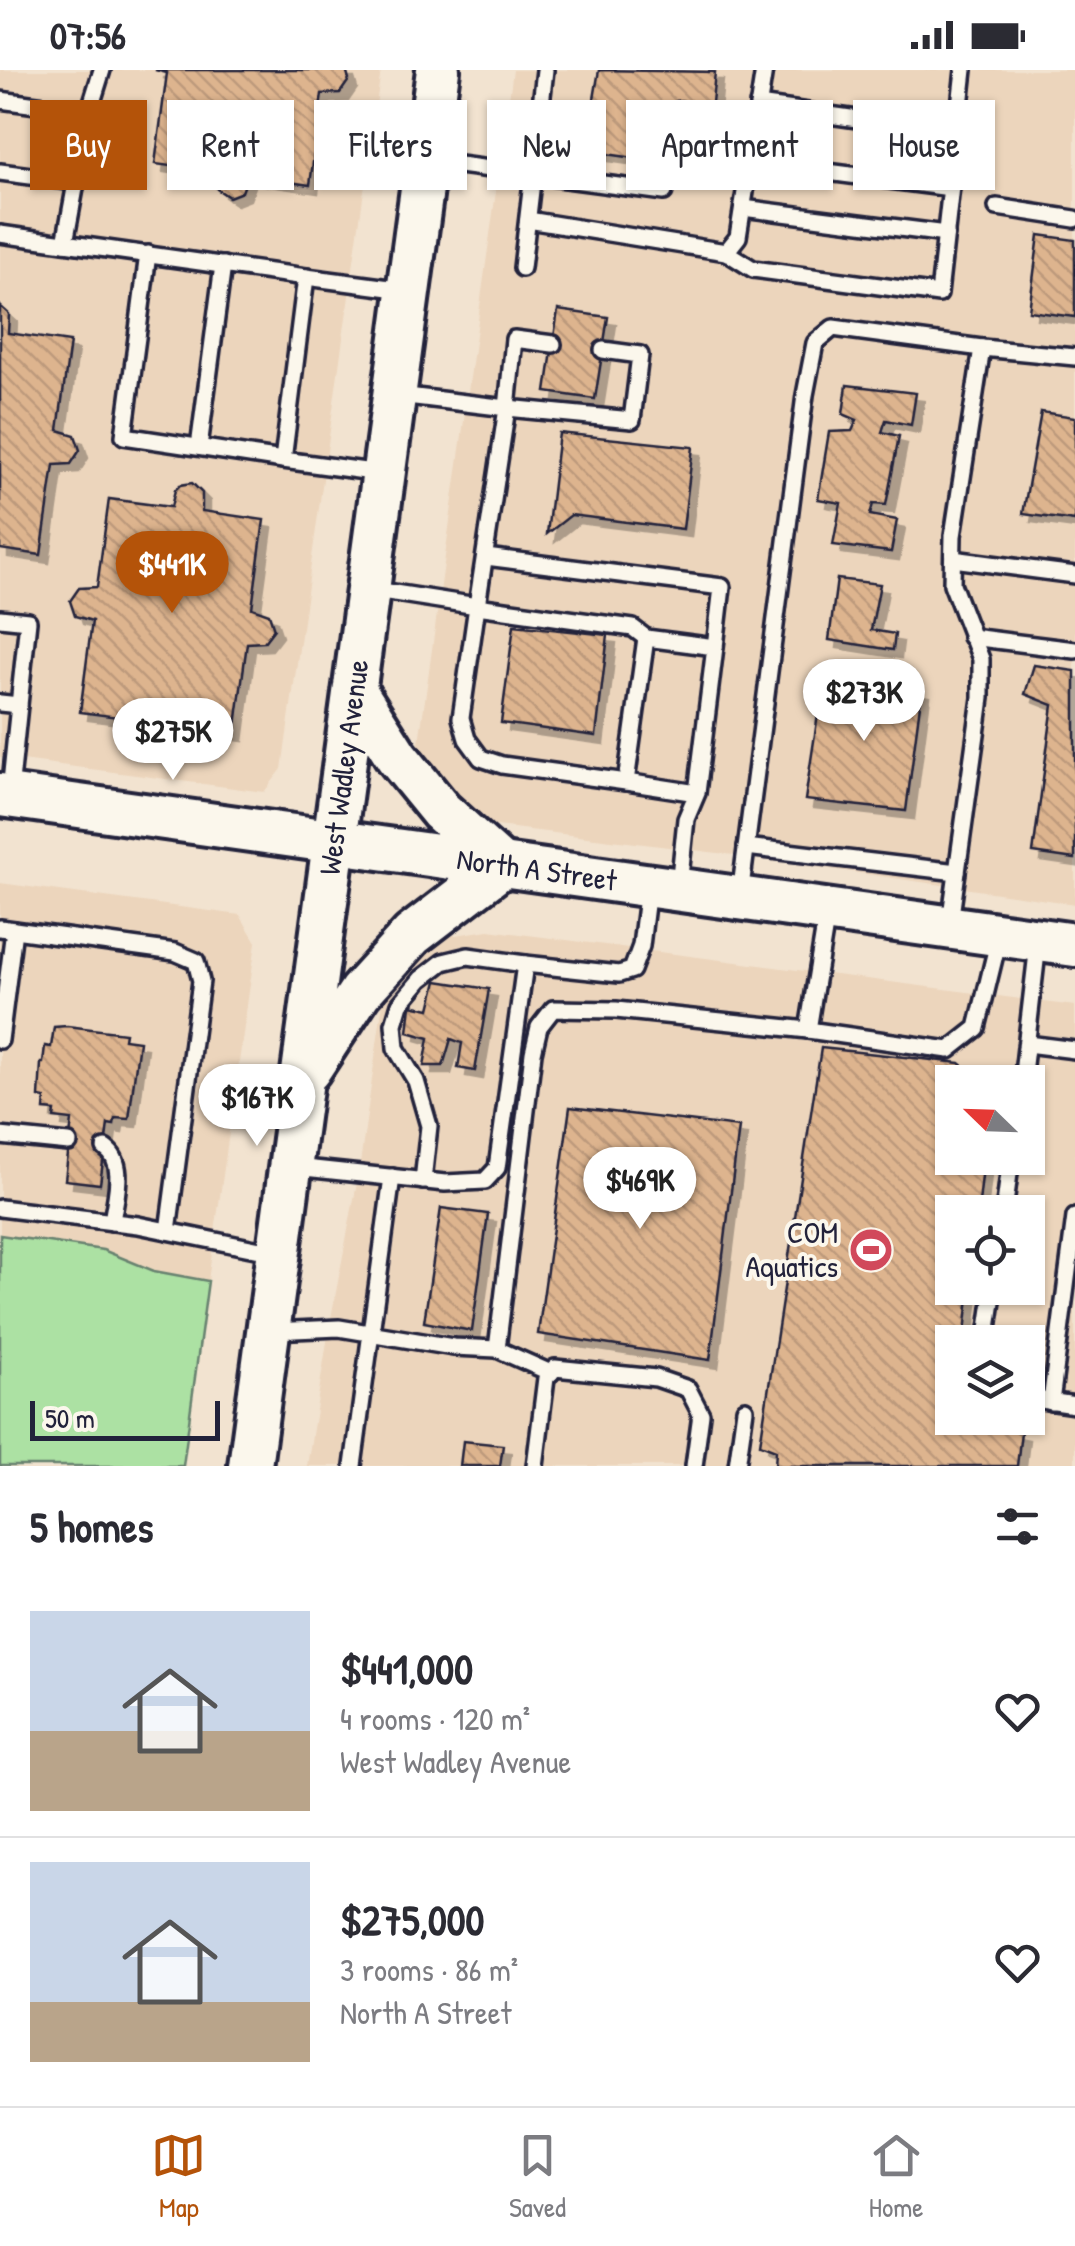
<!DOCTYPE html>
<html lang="en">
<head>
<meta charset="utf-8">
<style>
	body { margin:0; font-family:"Patrick Hand",sans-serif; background:#f2f2f3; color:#2b2b33; height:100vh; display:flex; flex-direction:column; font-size:38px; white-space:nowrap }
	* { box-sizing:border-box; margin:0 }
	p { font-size:32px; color:#7c7c81 }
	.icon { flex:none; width:55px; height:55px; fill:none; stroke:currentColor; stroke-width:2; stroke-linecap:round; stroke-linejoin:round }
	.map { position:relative; height:1396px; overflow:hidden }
	.side { display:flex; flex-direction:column; background:#fff; flex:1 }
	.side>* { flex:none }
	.banner { position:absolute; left:30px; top:30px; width:1015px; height:90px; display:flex; gap:20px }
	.needle { width:65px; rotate:293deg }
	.controls { position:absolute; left:935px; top:995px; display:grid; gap:20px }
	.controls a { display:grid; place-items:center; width:110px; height:110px; border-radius:0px; background:#fff; box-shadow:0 2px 8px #0004; font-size:50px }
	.scale { position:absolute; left:30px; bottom:25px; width:190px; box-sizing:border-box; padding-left:10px; border:5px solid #22223b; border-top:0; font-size:28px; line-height:35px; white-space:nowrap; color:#22223b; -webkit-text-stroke:8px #fbf7ec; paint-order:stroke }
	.price { position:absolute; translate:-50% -85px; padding:0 22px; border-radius:35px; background:#fff; color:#222; font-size:32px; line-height:65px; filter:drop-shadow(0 2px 5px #0008) }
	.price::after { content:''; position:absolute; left:50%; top:60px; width:30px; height:22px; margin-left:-15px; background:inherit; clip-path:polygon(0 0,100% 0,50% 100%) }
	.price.selected { background:#b45309; color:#fff }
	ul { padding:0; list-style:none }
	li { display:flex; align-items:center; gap:30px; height:250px; padding:0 30px }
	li+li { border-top:2px solid #e1e1e2 }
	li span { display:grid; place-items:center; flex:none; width:280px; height:200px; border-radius:0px; color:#555 }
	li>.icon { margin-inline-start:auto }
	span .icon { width:120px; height:120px; fill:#fffc; stroke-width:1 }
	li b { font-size:42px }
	h2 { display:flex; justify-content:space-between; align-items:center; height:120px; padding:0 30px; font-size:42px }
	.chip { padding:0 35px; border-radius:0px; background:#fff; box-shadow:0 2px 8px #0004; font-size:35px; line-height:90px }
	.chip.selected { background:#b45309; color:#fff }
	.status { display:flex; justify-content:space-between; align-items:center; height:70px; padding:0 50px; background:#fff; direction:ltr }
	.status svg { height:28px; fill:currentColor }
	.dock { display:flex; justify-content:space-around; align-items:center; height:140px; border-top:2px solid #e1e1e2; background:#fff; font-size:28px; color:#7c7c81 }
	.dock a { display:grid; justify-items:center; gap:5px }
	.dock .selected { color:#b45309 }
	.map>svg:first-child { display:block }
</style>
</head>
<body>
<div class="status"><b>07:56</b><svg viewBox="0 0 49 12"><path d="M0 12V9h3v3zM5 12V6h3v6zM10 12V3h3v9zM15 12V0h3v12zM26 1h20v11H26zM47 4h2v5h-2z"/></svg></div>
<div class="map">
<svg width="1075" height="1396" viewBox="0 0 1075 1396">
	<defs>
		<pattern id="building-back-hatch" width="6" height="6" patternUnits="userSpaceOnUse" patternTransform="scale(2.5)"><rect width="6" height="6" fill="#ddb48e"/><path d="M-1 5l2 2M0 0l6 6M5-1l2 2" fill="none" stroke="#bd9a7b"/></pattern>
		<filter id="shadow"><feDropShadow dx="8" dy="8" stdDeviation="0" flood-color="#0004"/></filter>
	</defs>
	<rect width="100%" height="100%" fill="#f2e3d0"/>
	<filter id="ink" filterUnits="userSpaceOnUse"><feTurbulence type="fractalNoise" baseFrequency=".01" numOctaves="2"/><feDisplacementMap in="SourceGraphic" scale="20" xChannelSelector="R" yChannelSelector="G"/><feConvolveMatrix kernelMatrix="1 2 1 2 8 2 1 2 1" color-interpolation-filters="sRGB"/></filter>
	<g filter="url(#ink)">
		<g fill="#ecd5bc" fill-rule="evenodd">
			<path d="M0,0H381L282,699L264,722L0,687Z"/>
			<path d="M513,0H1075V834L734,785L489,755L455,735L416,694Z"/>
			<path d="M0,813L240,845L256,872L208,1211L154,1201L103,1180L0,1165Z"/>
			<path d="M489,860L1075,936V1396H307L330,1253L358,1108L385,917L442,867ZM952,1012H1028V1088H952ZM952,1142H1028V1218H952ZM952,1272H1028V1348H952Z"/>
		</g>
		<path fill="#ace1a3" stroke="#67826f" stroke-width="2.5" d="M0,1165L103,1180L154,1201L208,1211L183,1396H0Z"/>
		<g fill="url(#building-back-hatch)" stroke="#22223b" stroke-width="2.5" filter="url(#shadow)">
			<path d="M155,0H346L349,10L340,23L322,24L310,115L248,106L242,122L229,127L217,119L216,102L155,94L167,3Z"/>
			<path d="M599,0L715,2L711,43L653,38L642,89L585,81Z"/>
			<path d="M1039,165L1075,170V247L1029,241Z"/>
			<path d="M0,236L9,244L8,263L70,272L58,360L75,365L80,380L71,394L54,395L41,485L0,479Z"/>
			<path d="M558,240L608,247L595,329L546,322Z"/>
			<path d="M847,315L916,323L911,355L886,350L882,362L899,366L886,435L873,434L870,445L897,450L891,482L833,475L841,433L818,429L829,362L852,361L857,350L843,344Z"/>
			<path d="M1041,342L1075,347V451L1023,444Z"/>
			<path d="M559,363L693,377L683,459L571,445L547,464Z"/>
			<path d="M192,413L202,423V441L264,450L252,538L269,544L274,559L264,572L247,573L235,663L173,655L168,671L154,676L142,668L141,650L80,642L92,551L75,546L70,531L79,518L97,517L109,429L171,437L175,420L180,415Z"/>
			<path d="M837,509L880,514L871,560L895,564L893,580L829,570Z"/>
			<path d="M514,555L608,565L596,666L501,653Z"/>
			<path d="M1034,595L1075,601V789L1033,783L1053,635L1025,624Z"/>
			<path d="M824,605L922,619L906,741L805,730Z"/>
			<path d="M437,911L489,919L475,1001L458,998L462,973L451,969L443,996H424L429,968L408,962L411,935L430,939Z"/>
			<path d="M67,956L125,963L124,969L139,971L129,1049L115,1048L114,1055L108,1054L100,1114L65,1110L72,1050L54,1048L55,1041L44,1040L45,1028L39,1027L41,993H43L45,976L51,977L54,957Z"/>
			<path d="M821,978L960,993L983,1012H952V1088H984L978,1142H952V1218H970L964,1272H952V1348L1021,1362L1017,1396H775L776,1380L760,1374Z"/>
			<path d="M570,1037L739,1057L710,1290L538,1264Z"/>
			<path d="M441,1138L488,1144L472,1261L424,1252Z"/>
			<path d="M463,1371L503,1375L500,1396H460Z"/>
		</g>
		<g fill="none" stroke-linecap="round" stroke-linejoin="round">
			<defs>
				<g id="service">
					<path d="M0,30L89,42"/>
					<path d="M758,35L957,63"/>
					<path d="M429,91L664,122L680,40"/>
					<path d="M750,92L951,118"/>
					<path d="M0,102L76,112"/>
					<path d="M997,137L1075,149"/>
					<path d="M743,138L946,164"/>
					<path d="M528,150L726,182L738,167L764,0"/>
					<path d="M0,164L306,207"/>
					<path d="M65,173L89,42L102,0"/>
					<path d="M726,182L753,199L939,224L964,0"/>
					<path d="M148,184L124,366L283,390"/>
					<path d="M522,198L545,0"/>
					<path d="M553,274L514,269L507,338L632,350L640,285L603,280"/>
					<path d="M399,325L507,338L477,536L633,558L646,568"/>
					<path d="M199,377L223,195"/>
					<path d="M380,403L283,390L306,207L405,220"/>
					<path d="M486,487L722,517L715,577"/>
					<path d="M953,489L1075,505"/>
					<path d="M369,519L477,536L461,648L467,669L481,688L502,695L626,712"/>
					<path d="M0,548L28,551L19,635"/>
					<path d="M971,567L1075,580"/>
					<path d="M0,633L19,635L10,722"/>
					<path d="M746,777L957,802"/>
					<path d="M679,816L686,749L697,723L715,577L646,568L626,712L697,723"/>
					<path d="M740,825L805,325L815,273L833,258L982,278"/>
					<path d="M950,853L981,628V589L952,514L953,466L982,278L1075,287"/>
					<path d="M0,858L175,882L196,891L201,911L168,1161"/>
					<path d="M808,960L949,980L977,958L999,868"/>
					<path d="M0,970L14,860"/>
					<path d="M1027,974L1075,980"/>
					<path d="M1022,1012L1038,874"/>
					<path d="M0,1066L69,1073"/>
					<path d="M105,1078C127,1093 115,1128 112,1152"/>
					<path d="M295,1097L445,1113L485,1111L497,1098L525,894L619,904L632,900L641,876L648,818"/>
					<path d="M423,1111L429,1056L416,1011L396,978L394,954L400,934L421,909L443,892L468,886L525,894"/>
					<path d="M0,1138L138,1155L275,1183"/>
					<path d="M1004,1142L1011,1088"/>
					<path d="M272,1261L339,1258L453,1277L497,1279"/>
					<path d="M986,1272L994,1218"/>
					<path d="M551,1303L497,1279L533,983L539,957L553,939L616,940L808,960L827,843"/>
					<path d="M1028,1328L1075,1335"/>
					<path d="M1051,1332L1075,1147"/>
					<path d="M353,1396L392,1107"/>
					<path d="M535,1396L546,1308L555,1298L656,1308L688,1319L701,1344L694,1396"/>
					<path d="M737,1396L745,1339"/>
				</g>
				<g id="secondary">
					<path id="s1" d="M0,725L1075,875"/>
					<path d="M309,1000L360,922L412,865L502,796L441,741L397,687L355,621"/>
					<path id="s2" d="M250,1396L438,0"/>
				</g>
			</defs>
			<use href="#service" stroke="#22223b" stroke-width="22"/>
			<use href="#secondary" stroke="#22223b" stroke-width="50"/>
			<use href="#service" stroke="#fbf7ec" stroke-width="15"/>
			<use href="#secondary" stroke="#fbf7ec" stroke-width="42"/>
		</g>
	</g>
	<defs>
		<symbol id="stadium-disc" viewBox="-11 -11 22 22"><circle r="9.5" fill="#d1495b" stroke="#fbf7ec"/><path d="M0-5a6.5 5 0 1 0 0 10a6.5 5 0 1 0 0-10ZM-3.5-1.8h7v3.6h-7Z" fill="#fff"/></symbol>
	</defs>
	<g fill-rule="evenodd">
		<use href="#stadium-disc" x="846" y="1155" width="50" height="50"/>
	</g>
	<g text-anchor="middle" stroke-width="8" stroke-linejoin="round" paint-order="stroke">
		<g font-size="30" fill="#22223b" stroke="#fbf7ec">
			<text dy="10" stroke="none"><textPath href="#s2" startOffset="705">West Wadley Avenue</textPath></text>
			<text dy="10" stroke="none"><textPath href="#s1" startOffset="542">North A Street</textPath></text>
		</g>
		<g font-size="30" fill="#22223b" stroke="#fbf7ec" text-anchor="end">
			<text x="838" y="1173">COM<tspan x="838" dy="34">Aquatics</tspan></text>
		</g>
	</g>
</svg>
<div class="controls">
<a><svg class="needle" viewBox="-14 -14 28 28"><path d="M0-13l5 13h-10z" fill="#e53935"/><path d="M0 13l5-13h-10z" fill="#7c7c81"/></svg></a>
<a><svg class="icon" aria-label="locate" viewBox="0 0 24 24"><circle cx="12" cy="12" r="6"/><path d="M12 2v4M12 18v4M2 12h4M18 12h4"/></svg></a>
<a><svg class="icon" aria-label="layers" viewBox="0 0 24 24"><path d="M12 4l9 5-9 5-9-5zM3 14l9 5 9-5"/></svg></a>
</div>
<div class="scale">50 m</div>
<b class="price selected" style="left:172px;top:546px">$441K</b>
<b class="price" style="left:864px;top:674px">$273K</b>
<b class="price" style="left:173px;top:713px">$275K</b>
<b class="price" style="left:257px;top:1079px">$167K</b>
<b class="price" style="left:640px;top:1162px">$469K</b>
<div class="banner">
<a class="chip selected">Buy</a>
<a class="chip">Rent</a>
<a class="chip">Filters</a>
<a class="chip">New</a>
<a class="chip">Apartment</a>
<a class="chip">House</a>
</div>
</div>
<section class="side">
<h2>5 homes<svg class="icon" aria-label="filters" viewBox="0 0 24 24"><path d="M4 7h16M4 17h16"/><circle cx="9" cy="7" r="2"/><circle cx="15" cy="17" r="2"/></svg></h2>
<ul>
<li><span style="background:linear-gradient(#c9d6e8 60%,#b9a48a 0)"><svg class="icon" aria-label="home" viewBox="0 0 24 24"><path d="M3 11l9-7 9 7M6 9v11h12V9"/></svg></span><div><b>$441,000</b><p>4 rooms · 120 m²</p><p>West Wadley Avenue</p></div><svg class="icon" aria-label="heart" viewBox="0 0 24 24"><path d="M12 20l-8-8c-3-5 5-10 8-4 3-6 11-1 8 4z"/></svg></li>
<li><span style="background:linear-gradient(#c9d6e8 70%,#b9a48a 0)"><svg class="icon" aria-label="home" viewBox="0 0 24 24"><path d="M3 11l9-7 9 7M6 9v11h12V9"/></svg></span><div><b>$275,000</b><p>3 rooms · 86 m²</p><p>North A Street</p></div><svg class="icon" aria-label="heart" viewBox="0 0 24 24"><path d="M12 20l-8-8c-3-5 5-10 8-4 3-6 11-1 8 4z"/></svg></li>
</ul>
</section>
<nav class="dock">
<a class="selected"><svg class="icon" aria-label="map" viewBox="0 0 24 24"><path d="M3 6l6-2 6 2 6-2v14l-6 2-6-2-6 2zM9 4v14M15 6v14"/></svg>Map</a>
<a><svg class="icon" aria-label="saved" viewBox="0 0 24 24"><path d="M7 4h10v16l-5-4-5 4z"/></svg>Saved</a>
<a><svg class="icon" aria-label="home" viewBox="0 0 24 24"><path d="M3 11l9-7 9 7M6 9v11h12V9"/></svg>Home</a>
</nav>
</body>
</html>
